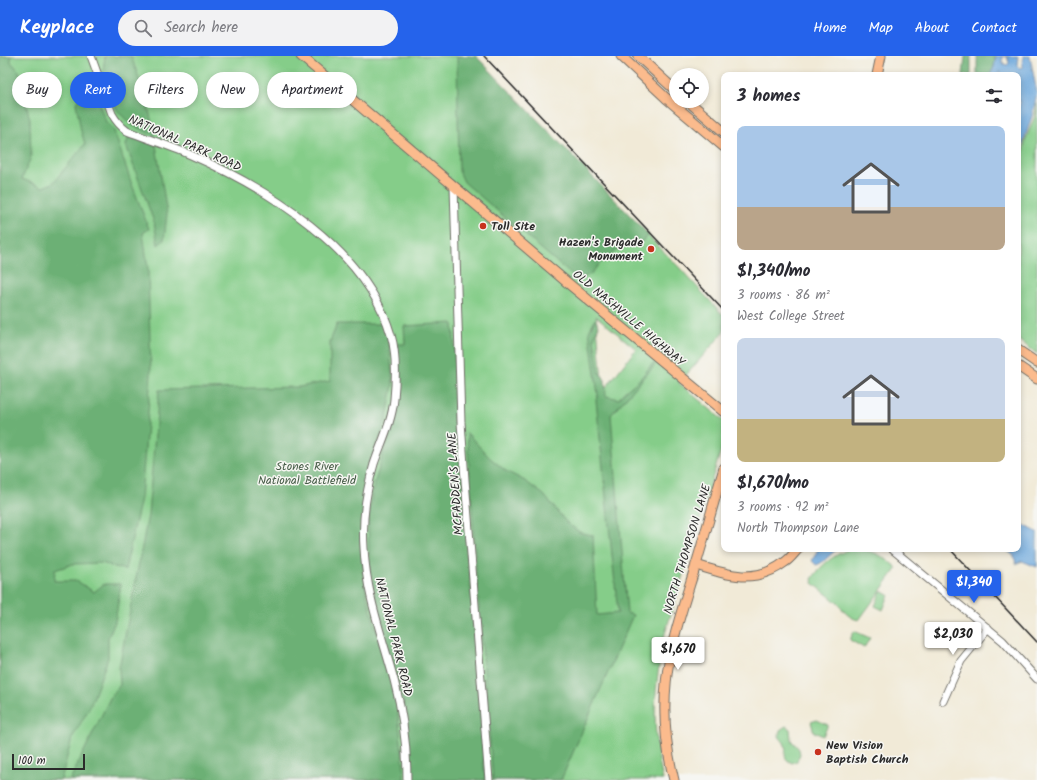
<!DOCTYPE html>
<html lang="en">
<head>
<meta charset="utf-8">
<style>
	body { margin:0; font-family:Kalam,sans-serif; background:#f2f2f3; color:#2b2b33; height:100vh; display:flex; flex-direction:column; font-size:15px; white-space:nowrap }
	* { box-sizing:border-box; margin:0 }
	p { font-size:13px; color:#7c7c81 }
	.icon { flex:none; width:22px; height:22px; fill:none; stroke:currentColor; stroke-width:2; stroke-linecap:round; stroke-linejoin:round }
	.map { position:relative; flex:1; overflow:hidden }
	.drawer { position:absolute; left:721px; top:16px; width:300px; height:480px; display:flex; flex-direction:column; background:#fff; border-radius:8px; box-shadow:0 2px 6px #0003 }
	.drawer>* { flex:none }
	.top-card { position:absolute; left:12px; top:16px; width:380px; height:36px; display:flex; gap:8px }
	.tools { position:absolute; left:669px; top:12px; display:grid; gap:8px }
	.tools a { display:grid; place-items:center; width:40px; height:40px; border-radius:50%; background:#fff; box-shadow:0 2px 6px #0003; font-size:20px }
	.scale { position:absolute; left:12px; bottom:10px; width:73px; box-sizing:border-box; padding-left:4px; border:2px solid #2b2b2b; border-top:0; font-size:11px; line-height:14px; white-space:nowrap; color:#2b2b2b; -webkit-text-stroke:3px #f6f6f2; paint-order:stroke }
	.price { position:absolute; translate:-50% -34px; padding:0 9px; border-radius:4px; background:#fff; color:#222; font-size:13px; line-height:26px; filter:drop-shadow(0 1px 2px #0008) }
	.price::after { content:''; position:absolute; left:50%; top:24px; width:12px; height:9px; margin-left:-6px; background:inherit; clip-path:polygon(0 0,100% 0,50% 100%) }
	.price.active { background:#2563eb; color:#fff }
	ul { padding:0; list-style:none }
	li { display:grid; align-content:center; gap:8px; height:212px; padding:0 16px }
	li span { display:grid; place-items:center; height:124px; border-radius:8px; color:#555 }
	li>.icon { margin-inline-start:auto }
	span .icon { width:72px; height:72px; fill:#fffc; stroke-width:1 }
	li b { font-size:17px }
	h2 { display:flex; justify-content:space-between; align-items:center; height:48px; padding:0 16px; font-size:17px }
	.chip { padding:0 14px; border-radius:18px; background:#fff; box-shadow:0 2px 6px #0003; font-size:14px; line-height:36px }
	.chip.active { background:#2563eb; color:#fff }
	header { display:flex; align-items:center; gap:24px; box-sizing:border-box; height:56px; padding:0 20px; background:#2563eb; color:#fff }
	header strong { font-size:19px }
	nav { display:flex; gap:22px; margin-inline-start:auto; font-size:14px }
	.search { width:280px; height:36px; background:#f2f2f3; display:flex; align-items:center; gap:10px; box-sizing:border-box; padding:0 14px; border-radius:22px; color:#7c7c81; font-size:15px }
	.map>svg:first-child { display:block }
</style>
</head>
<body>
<header>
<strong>Keyplace</strong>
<div class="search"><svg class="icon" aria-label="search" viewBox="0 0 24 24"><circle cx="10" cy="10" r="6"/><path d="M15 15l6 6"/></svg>Search here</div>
<nav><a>Home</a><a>Map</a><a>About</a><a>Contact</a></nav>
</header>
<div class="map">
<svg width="1037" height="724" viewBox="0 0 1037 724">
	<rect width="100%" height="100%" fill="#f6f6f2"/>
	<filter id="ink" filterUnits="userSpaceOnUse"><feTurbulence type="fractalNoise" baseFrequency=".025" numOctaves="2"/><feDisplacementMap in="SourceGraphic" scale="8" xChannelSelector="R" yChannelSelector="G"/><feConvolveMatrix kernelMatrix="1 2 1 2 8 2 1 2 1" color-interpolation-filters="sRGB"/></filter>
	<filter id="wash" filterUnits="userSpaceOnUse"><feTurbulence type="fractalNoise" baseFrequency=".012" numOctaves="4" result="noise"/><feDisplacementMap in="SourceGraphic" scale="16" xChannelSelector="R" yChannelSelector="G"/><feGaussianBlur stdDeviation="0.9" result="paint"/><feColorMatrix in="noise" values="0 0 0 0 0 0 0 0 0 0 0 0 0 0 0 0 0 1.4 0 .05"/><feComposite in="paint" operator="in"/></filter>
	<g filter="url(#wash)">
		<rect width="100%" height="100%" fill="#f1ead7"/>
		<g fill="#85cd89" stroke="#587c5a" fill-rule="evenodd">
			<path d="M0,0H470L677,209L724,260V276L679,327L724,365V384L664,581C654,632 651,673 663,724H0ZM596,260L636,293L603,335Z"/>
			<path d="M1037,47V298L1018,283V136L1025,85L1035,60Z"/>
			<path d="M850,493C871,493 881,498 897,512L859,564C851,563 843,556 840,549L813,527L812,523C821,509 833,499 850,493Z"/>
			<path d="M881,535L889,539L883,554L875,550Z"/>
			<path d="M854,575L870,582L864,592L850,584Z"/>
			<path d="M817,664L828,669L823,680L814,676L811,666Z"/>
			<path d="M786,670L790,673L791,684L799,693L800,698L797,705L792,707C780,701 788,697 785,689C784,685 781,684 779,680L780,674Z"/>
		</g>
		<g fill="#6cb075" stroke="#4c6e50">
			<path d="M0,0H11V6L19,15L30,64L31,101L22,123L43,131L53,127L85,88L81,75L76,47L82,37L93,33L106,66L113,72L131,126L149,173L143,177L148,213L151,319L141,442L125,514L101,507L73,508L55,514L54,525H77L94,536L104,528H121L115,566L108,582V602L90,651L72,682L61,724H0Z"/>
			<path d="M105,0H131L146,42L155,80L131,69L117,54L103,15Z"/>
			<path d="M457,0H476L649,179L641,186H630L616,195L600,207L590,219L581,222L577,221L567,215L464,126L459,115Z"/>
			<path d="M965,0H971V19H963Z"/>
			<path d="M977,0H995L994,11L990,19H977Z"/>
			<path d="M129,80L156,89L167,158L164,184L158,189L154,166L126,89Z"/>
			<path d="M595,263L599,270L594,282L599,317L602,319L605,324L606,340L619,343L623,337L640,323L653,307L655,309L611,359L627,557L633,559L561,724H493L477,528L467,377L489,401L506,415L525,425L544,439L567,467L581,477L593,479L597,559L618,557L596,344L598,339L589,275Z"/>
			<path d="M453,267L459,371L485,724H411L410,697L403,645L385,580L370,520L368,467L372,436L391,370L399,338L397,288H405L404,270Z"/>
			<path d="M337,268H384L389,284L393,329L387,361L373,403L361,485L366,536L397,649L404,712V724H70L111,640L120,629L119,612L148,459L159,334L299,331L330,325V286Z"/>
		</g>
		<g fill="#6aa6db" stroke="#4a6883">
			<path d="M996,0H1004L1002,4L1004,8L1007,9L1009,7L1007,1L1004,0H1018L1017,10L1020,12L1022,11L1023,0H1030L1037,37L1032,61L1023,87L1018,131V53L1020,47V44L1018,45V19H1002L1000,15L997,19H990L994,11Z"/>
			<path d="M1018,463L1022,468L1037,476V511L1022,505L1016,508L1014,500L1005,493H1018Z"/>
			<path d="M818,493H838C831,497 823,508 816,509L812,505Z"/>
		</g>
	</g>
	<g filter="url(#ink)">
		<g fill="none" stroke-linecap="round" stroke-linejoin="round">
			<defs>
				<g id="minor">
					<path d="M91,0L112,58C116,65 120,70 127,75C148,83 170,90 191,99C267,132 367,194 391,279C397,299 396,322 394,343C392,366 381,387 374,408C366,435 362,464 364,492C366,538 382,580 394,624C403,657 407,691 407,724"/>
					<path d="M454,131L461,366L465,424L489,724"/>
					<path d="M892,493L1003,585L1037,623"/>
					<path d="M943,645L961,605L988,572"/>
				</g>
				<g id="major">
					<path d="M301,0L569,228L724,356"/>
					<path d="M621,0L666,42L724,91"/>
					<path d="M638,0L676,35"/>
					<path d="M877,19L881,0"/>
					<path d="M688,45L724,76"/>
					<path d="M1018,294L1037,307"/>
					<path d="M1018,310L1037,323"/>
					<path d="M696,509C727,519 755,529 785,506C790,503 794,497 798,493"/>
					<path d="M674,724C664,684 662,640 670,600C676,570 686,541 695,512C705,479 714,445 724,412"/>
				</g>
			</defs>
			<use href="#minor" stroke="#706e67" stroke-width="9"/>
			<use href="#major" stroke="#706e67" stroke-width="11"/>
			<use href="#minor" stroke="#fff" stroke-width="7"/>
			<use href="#major" stroke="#fbbb8d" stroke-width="9"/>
			<g stroke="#2b2b2b" stroke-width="1.5">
				<path d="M484,0L724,255"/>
				<path d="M950,493L1037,586"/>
			</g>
		</g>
	</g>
	<g fill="#c8321e" stroke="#f6f6f2" stroke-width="1.5">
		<circle cx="483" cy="170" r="4"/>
		<circle cx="651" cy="193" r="4"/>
		<circle cx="818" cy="696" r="4"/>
	</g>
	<g text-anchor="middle" stroke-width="3" stroke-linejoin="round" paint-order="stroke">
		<g font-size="12" fill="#2b2b2b" stroke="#f6f6f2">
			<text transform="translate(185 87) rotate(24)" y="4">NATIONAL PARK ROAD</text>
			<text transform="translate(629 262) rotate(40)" y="4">OLD NASHVILLE HIGHWAY</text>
			<text transform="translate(455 428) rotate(-94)" y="4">MCFADDEN'S LANE</text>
			<text transform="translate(687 493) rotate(-73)" y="4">NORTH THOMPSON LANE</text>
			<text transform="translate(394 581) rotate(76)" y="4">NATIONAL PARK ROAD</text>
		</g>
		<g font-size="12" font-weight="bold" fill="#2b2b2b" stroke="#f6f6f2" text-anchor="start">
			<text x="491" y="174">Toll Site</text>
			<text x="643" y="190" text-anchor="end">Hazen's Brigade<tspan x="643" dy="14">Monument</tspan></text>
			<text x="826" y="693">New Vision<tspan x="826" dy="14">Baptish Church</tspan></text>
		</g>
		<g font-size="12" fill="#465c47" stroke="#f6f6f2">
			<text x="307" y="414">Stones River<tspan x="307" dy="14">National Battlefield</tspan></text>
		</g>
	</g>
</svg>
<div class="tools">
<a><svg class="icon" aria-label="locate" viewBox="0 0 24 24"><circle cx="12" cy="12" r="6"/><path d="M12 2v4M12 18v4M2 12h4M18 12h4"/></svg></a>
</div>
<div class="scale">100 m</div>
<b class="price active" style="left:974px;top:548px">$1,340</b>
<b class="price" style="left:953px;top:600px">$2,030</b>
<b class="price" style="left:678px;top:615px">$1,670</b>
<div class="top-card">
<a class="chip">Buy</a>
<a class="chip active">Rent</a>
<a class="chip">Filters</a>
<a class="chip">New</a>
<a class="chip">Apartment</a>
</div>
<section class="drawer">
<h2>3 homes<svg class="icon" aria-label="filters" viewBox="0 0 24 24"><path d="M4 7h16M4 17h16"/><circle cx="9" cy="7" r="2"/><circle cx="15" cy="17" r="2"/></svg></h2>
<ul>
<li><span style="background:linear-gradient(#a9c7e8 65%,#b9a48a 0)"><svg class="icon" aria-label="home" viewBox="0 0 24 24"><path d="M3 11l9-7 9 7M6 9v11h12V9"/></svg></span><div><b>$1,340/mo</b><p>3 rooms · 86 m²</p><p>West College Street</p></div></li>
<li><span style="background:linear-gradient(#c9d6e8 65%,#c2b280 0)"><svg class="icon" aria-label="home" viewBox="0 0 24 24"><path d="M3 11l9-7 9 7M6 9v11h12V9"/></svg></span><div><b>$1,670/mo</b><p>3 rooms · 92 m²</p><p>North Thompson Lane</p></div></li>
</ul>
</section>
</div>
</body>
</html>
